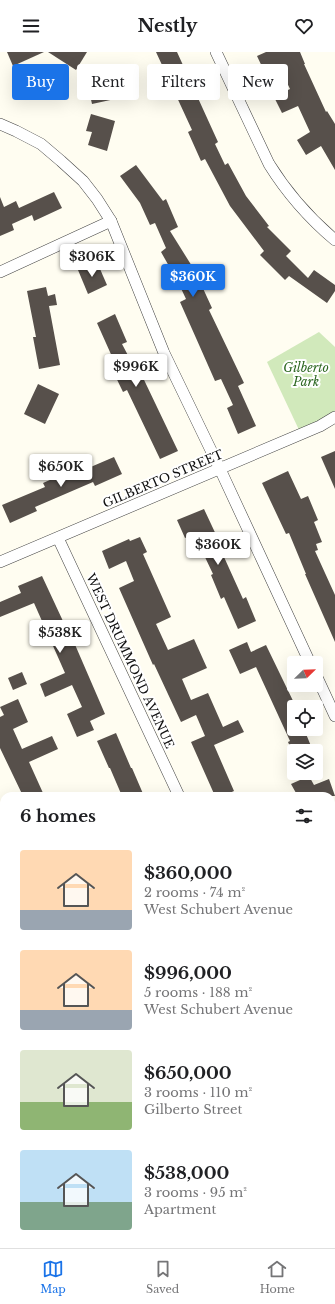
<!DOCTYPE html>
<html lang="en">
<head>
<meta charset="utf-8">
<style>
	body { margin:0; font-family:"Libre Baskerville",serif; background:#f2f2f2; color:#202124; height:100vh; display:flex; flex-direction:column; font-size:15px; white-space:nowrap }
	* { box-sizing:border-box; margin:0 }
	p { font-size:13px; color:#757577 }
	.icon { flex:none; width:22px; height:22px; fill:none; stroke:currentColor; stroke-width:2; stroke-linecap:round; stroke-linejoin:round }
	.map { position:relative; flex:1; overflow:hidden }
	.drawer { position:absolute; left:0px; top:740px; width:335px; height:456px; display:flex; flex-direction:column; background:#fff; border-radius:12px 12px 0 0; box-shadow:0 4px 16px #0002 }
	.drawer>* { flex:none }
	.top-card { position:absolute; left:12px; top:12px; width:311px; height:36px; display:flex; gap:8px }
	.needle { width:26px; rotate:67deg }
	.controls { position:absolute; left:287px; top:604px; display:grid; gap:8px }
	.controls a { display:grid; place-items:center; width:36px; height:36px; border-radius:4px; background:#fff; box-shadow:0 4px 16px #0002; font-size:20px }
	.price { position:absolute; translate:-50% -34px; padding:0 9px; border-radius:4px; background:#fff; color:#222; font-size:13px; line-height:26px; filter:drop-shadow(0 1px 2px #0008) }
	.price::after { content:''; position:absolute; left:50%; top:24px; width:12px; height:9px; margin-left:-6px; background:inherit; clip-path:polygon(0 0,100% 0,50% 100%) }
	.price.on { background:#1a73e8; color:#fff }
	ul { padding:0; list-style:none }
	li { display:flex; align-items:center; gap:12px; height:100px; padding:0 20px }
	li span { display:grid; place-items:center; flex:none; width:112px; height:80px; border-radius:4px; color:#555 }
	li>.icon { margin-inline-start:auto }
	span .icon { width:48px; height:48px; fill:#fffc; stroke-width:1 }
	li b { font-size:17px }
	h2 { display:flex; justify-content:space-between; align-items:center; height:48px; padding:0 20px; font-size:17px }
	.chip { padding:0 14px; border-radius:4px; background:#fff; box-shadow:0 4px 16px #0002; font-size:14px; line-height:36px }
	.chip.on { background:#1a73e8; color:#fff }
	header { display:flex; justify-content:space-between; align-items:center; height:52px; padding:0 20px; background:#fff; font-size:18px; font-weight:700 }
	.menu { display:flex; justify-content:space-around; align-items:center; height:56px; border-top:1px solid #e0e0e0; background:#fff; font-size:11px; color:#757577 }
	.menu a { display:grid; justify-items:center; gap:2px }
	.menu .on { color:#1a73e8 }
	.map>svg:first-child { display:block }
</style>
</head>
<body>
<header><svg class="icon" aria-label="menu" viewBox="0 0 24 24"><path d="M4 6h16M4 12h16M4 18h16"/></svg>Nestly<svg class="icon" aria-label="heart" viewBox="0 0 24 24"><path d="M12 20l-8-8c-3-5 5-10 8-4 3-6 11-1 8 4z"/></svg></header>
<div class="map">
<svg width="335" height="1196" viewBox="0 0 335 1196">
	<rect width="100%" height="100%" fill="#fffdf1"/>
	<path fill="#d1e9bb" d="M319,280L335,295V363L300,380L267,310Z"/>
	<g fill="#57504b">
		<path d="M7,0H44L13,14Z"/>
		<path d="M48,0H87L76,18Z"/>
		<path d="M156,0H177L218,90L215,92L225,113L228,111L246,144L269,174L267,175L291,199L286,204L308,226L314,218L335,233V239L327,251L289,224L285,228L260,203L264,199L230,154L205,107L201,109L188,80L192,78Z"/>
		<path d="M266,0H300L305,12H304L326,60L327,59L335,72V118L321,94L306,103L297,88L310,80L298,54L282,61L274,45L290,37L279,14L265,21L257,4Z"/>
		<path d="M119,13L123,31L112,33L115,47L92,52L85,21Z"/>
		<path d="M91,62L115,69L107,99L88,93L92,80L86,79Z"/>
		<path d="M136,113L163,149L166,147L178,175L170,179L195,219L212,256L209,258L244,331L238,334L256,374L238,382L227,356L233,353L221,327L215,329L196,286L180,250L186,247L178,230L161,200L166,196L155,171L150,173L140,151L120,124Z"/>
		<path d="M54,140L62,156L34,169L32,163L12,172L14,178L0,184V145L4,155L16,149L19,156Z"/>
		<path d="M97,210L107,233L88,242L78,218Z"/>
		<path d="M46,235L48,244L55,242L57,253L49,254L60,313L39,317L33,285H36L27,239Z"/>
		<path d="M115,262L127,290L122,292L132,311L135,309L178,399L160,407L127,338L123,340L109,311L114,309L97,271Z"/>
		<path d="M38,332L59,342L45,372L24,362Z"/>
		<path d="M335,399V437L321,405Z"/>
		<path d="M114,405L122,422L95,434L93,430L35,455L37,459L10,471L2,453L45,435L43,431L70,419L72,423Z"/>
		<path d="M288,419L301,447L308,444L318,468L314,470L322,490L316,492L318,498L315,499L335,543V590L305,522H306L289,481L286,482L262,431Z"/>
		<path d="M204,457L226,504L224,505L243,547L246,545L256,569L238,577L224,545L221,547L211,523L213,522L194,482L185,486L177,468Z"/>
		<path d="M140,485L147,500L143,502L171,565L156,572L168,598L194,587L207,616L182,627L191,648L208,641L223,675L238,668L244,680L214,693L234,739L223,744H215L191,690L205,684L196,663L181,670L154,612L153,613L119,536L134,529L126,509L109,517L102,499L129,487L130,489Z"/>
		<path d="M42,524L69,582L70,581L105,662L90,669L94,678L77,685L67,662L82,655L72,633L45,645L40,632L65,621L34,551L0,565V550L21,541L18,534Z"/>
		<path d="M247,590L251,600L266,593L296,655H294V677H304L313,699H292L288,690L290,689L256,615L240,622L229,598Z"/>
		<path d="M22,620L27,632L13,638L8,626Z"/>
		<path d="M18,647L28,670L13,677L22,697L52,684L58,697L29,710L43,741L35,744H23L0,696V665L4,663L0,655Z"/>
		<path d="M116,681L131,716H132L144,744H122L110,716H109L97,689Z"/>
		<path d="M309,724L314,733L329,727L335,744H289L296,741L291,732Z"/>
	</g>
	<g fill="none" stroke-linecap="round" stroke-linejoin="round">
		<defs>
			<g id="street">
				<path d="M216,0L269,112C287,141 309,166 335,188"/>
				<path d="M0,72L16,79L41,92L61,109L83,129L97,147L111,169L164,301L220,417L310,611"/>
				<path d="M0,220L111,169"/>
				<path d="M58,486L179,744"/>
				<path d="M0,510L320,374L335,365"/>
				<path d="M316,623L335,664"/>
				<path d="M0,773L4,782"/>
				<path d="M331,1069L335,1077"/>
				<path d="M0,1182L4,1191"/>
				<path d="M196,1192L198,1196"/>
			</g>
		</defs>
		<use href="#street" stroke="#424242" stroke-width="12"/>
		<use href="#street" stroke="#fff" stroke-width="11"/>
	</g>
	<g text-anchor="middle" stroke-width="4" stroke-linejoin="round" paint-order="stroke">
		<g font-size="12" font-style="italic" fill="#2b6620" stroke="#fff">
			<text x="306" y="320">Gilberto<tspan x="306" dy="14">Park</tspan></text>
		</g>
		<g font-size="12" fill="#0f0f0f" stroke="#fff">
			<text transform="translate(163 427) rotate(-23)" y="4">GILBERTO STREET</text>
			<text transform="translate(130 609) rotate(65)" y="4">WEST DRUMMOND AVENUE</text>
		</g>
	</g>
</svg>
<div class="controls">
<a><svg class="needle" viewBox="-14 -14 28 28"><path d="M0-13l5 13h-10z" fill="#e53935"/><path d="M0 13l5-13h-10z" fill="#757577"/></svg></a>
<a><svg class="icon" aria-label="locate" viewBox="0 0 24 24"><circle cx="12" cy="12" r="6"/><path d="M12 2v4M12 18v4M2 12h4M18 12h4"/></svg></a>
<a><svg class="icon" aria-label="layers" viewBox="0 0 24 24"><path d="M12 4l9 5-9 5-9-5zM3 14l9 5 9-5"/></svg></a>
</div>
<b class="price" style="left:92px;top:226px">$306K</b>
<b class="price on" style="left:193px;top:246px">$360K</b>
<b class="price" style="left:136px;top:336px">$996K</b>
<b class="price" style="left:61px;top:436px">$650K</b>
<b class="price" style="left:218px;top:514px">$360K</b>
<b class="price" style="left:60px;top:602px">$538K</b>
<div class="top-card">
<a class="chip on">Buy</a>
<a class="chip">Rent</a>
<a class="chip">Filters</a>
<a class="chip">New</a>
</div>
<section class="drawer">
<h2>6 homes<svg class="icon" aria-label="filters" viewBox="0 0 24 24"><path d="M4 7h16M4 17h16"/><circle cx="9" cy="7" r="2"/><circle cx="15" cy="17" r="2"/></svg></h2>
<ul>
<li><span style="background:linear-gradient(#ffd9b3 75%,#9aa5b1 0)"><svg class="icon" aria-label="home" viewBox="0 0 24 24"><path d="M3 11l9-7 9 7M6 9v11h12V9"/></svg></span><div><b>$360,000</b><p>2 rooms · 74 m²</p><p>West Schubert Avenue</p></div></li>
<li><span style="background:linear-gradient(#ffd9b3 75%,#9aa5b1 0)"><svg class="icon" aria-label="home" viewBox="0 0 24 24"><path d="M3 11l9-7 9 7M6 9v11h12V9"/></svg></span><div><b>$996,000</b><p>5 rooms · 188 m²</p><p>West Schubert Avenue</p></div></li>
<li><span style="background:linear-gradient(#dfe7d0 65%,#8fb573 0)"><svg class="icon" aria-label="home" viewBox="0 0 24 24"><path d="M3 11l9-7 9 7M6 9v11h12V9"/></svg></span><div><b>$650,000</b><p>3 rooms · 110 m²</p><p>Gilberto Street</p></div></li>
<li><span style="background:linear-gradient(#bfe0f5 65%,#7fa58c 0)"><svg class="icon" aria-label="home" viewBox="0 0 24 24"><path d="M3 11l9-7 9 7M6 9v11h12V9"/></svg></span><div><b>$538,000</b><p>3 rooms · 95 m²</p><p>Apartment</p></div></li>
</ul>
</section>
</div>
<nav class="menu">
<a class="on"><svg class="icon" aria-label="map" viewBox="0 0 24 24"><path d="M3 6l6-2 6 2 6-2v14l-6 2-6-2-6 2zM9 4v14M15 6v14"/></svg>Map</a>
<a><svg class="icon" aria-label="saved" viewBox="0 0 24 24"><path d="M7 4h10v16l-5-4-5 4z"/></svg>Saved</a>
<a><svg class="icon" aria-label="home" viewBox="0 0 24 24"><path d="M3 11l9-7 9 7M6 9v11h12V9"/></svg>Home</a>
</nav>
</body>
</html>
